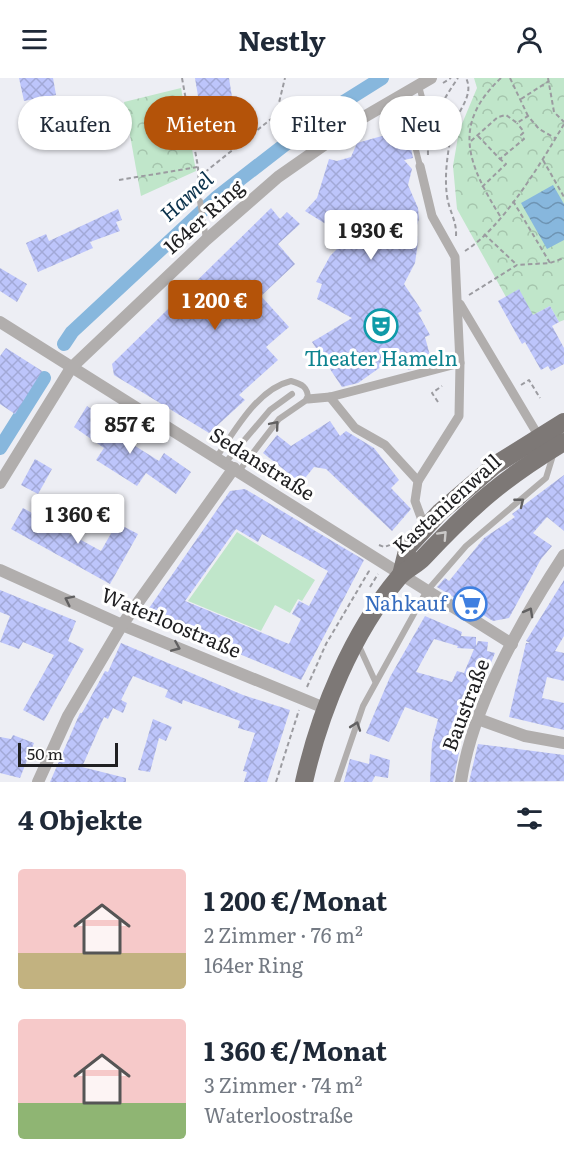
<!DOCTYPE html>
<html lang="de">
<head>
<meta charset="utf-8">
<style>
	body { margin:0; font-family:Literata,serif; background:#f6f6f7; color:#1f2937; height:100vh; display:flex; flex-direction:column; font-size:22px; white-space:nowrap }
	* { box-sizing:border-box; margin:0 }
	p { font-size:20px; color:#747a83 }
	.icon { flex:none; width:33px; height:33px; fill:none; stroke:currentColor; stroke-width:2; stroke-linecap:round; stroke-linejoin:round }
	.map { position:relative; height:704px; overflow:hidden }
	.panel { display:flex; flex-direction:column; background:#fff; flex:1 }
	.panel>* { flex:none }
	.banner { position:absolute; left:18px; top:18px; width:528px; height:54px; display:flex; gap:12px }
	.scale { position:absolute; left:18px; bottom:15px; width:100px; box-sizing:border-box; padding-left:6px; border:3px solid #202022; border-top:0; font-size:16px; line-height:21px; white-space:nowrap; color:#202022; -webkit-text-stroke:4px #fff; paint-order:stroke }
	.price { position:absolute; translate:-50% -51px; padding:0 14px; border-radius:6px; background:#fff; color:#222; font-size:20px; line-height:39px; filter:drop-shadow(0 2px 3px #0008) }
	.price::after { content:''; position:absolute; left:50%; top:36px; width:18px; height:14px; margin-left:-9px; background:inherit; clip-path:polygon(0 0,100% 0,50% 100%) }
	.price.on { background:#b45309; color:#fff }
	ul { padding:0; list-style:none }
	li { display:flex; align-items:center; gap:18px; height:150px; padding:0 18px }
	li span { display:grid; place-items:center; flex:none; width:168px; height:120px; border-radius:6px; color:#555 }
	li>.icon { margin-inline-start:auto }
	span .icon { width:72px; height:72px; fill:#fffc; stroke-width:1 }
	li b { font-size:26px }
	h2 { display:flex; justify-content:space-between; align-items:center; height:72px; padding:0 18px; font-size:26px }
	.pill { padding:0 21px; border-radius:27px; background:#fff; box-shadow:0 2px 4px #0004; font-size:21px; line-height:54px }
	.pill.on { background:#b45309; color:#fff }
	header { display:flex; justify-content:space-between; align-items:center; height:78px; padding:0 18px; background:#fff; font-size:27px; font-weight:700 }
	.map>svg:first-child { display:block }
</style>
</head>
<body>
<header><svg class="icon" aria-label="menu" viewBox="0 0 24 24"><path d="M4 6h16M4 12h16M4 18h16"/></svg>Nestly<svg class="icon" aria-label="person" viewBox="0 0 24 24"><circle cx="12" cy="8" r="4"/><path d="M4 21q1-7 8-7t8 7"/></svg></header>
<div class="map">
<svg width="564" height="704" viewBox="0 0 564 704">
	<defs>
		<pattern id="park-crowns" width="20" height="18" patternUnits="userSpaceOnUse" patternTransform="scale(1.5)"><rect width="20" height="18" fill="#c0e6ca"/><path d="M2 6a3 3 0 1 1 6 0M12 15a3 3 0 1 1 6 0" fill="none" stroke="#a5c5ad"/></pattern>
		<pattern id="water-waves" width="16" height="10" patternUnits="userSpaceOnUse" patternTransform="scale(1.5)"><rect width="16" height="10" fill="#87b7dd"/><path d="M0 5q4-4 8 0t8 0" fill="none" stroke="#6e94b3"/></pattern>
		<pattern id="building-cross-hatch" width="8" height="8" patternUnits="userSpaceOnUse" patternTransform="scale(1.5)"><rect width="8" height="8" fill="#bdc5fb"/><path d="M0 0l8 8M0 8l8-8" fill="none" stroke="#a2a9d7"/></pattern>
	</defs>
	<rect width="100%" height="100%" fill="#edeef4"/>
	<path fill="#c0e6ca" d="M237,454L315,502L302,523L298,521L290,535L275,527L261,553L188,523Z"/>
	<g fill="url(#park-crowns)">
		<path d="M474,0H564V242L559,244L550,228L533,237L506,219L457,131L453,88L459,53L477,10Z"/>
		<path d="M181,10L196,93L141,118L124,24Z"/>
	</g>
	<path fill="url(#water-waves)" d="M553,107L564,126V162L547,171L521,125Z"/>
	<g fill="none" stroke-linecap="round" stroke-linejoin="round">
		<g stroke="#87b7dd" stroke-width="14">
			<path d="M64,266L72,254L216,120L323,37L382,0"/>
			<path d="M0,370L44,300"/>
		</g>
	</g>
	<g fill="url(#building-cross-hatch)" fill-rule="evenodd">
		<path d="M19,0H53L56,17L24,23Z"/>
		<path d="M195,0H229L232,19L237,18L239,35L202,42Z"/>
		<path d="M407,51L413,80L404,82L412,91L408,107L418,130L419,141L416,150L418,164L415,185L404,206L422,233L418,235L430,257L425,259L432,285L408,292L405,281L385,286L358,305L342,309L312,264L352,240L317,221L322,206L316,204L330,178L348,160L305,133L317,120L329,81L337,83L351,79L357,65Z"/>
		<path d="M271,130L280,141L287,134L300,146L278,166L295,186L261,218L289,249L266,269L278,282L239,317L245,322L209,355L114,297L112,286Z"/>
		<path d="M118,131L122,142L116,144L120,153L90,164L93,170L38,194L26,165L46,156L49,163Z"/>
		<path d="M0,190L27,206L17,224L0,213Z"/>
		<path d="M519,211L533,237L550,228L559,244L552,248L564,270V286L551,293L548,288L541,292L525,264L522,266L498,223Z"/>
		<path d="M6,270L42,293L15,336L0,326V278Z"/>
		<path d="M87,328L112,345L108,351L159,383L164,375L191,394L176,416L146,395L137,408L96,382L104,370L74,349Z"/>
		<path d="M330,343L340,358L346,353L374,370L399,402L391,410L411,431L392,453L326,391L314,389L301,405L263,375L277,357L291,368Z"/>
		<path d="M35,381L52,391L38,416L21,407Z"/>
		<path d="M564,397V453L547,439L533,455L552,468L541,481L509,540L493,543L437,509L445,500L449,503L484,460L515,439L512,436Z"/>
		<path d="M245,411L364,482L301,602L145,536L230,413ZM236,451L258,464L262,456L328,493L309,528L299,523L292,536L301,541L289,566L185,523Z"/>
		<path d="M23,430L101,473L117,445L138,456L110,506L11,451Z"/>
		<path d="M564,502V558L555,573L564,575V603L547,599L542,620L564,625V652L509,639L526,565H530L526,563Z"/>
		<path d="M0,512L76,543L68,563L84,571L44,643L23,632L54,577L23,564L19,571L0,564L10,538L0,534Z"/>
		<path d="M425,538L462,554L461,558L476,559V568L478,563L488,564L487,573L495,575L458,665H461L453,704H430L432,665L438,641L405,629L389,664L366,655L390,599ZM434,561L458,568L457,570L474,571L464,595L457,593L452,604L416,594Z"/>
		<path d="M121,565L243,617L290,632L267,704H244L247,694L243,693L255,655L238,650L240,643L183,622L182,626L165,619L168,612L133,598L121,622L127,625L123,635L113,630L108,641L104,639L82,689L126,700V704H50L80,635H82L105,593L108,594Z"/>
		<path d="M153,641L172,649L166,663L159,660L150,694L138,692Z"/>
		<path d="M13,657L34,665L20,700L0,695V659L11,661Z"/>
		<path d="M478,666L564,677V703L469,704Z"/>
		<path d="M370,676L390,682L388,700L375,698L372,704H344L350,681L369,686Z"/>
	</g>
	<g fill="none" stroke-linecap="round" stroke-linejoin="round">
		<g stroke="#9b9ba0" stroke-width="2" stroke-dasharray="4.5 3" stroke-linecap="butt">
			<path d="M182,0L198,89L199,113"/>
			<path d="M510,0L528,38"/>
			<path d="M548,0L554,34L564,44"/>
			<path d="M443,5L451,0"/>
			<path d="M521,21L549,3"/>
			<path d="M478,58L500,81L524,61L521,57L524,54L517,45"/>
			<path d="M471,63L498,39L506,37L517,45L528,38L539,51L555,60"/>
			<path d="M428,77C427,49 442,23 458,0"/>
			<path d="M543,82L564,119"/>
			<path d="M199,99L276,37L285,0"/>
			<path d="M119,102L198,89"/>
			<path d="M482,109L506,86L500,81"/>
			<path d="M513,123L550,185"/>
			<path d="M500,138C468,86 451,47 501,0"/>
			<path d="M484,156L517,187"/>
			<path d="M456,158C457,143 449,133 447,118C444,96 448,73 452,52C456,34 475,18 466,0"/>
			<path d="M465,173C503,149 541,85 564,46"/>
			<path d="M469,217L517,187L550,185L564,180"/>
			<path d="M521,307L529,302L540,320"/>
			<path d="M438,324L432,315L442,308"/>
			<path d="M379,467L384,469L393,466"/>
			<path d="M370,509L378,496"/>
			<path d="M307,609L326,566L369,493L368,490"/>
			<path d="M276,704L299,632"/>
		</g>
		<g stroke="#b1aead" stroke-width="6">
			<path d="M419,8L423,23L413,60L420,88"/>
			<path d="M200,123L206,161"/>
			<path d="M216,380C235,353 257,311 291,303C302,306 308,309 308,321L279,341L239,393"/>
			<path d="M225,385L270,332L292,316"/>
			<path d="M359,568L375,603"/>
			<path d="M337,704L363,628L426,514L466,468L546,400L554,374"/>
		</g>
		<g stroke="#b1aead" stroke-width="9">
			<path d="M460,226L535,352"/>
			<path d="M330,319L355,350L385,367L418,403L415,423L422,442"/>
			<path d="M308,321L330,319L460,285"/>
			<path d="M418,403L459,338L460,285L455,179L432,138L420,88"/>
		</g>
		<g stroke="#b1aead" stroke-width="12">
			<path d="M0,244L512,566"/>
			<path d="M0,405L71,290L206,162L278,99L364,39L431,0"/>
			<path d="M0,492L122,547L327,631"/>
			<path d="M478,641L525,658L564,665"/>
			<path d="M38,704L68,638L122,547L234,390"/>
			<path d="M461,704C472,628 522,541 564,477"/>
		</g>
		<g stroke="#7d7876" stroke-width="18">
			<path d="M401,497L408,469L440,434L495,387L564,344"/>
			<path d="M304,704C320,633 352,555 399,499C406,491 417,487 424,479C472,428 504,400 564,364"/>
		</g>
	</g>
	<defs><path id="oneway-chevron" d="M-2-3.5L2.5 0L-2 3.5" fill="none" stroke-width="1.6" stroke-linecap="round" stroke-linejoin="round" transform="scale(1.5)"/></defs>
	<g stroke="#616061">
		<use href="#oneway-chevron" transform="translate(275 347) rotate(-50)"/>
		<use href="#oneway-chevron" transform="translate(520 424) rotate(-39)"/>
		<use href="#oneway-chevron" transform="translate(69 522) rotate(-154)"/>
		<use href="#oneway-chevron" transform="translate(529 534) rotate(-61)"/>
		<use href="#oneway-chevron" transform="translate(176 569) rotate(23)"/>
		<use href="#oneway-chevron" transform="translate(356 648) rotate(-71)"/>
	</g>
	<use stroke="#cbc9c8" href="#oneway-chevron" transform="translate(443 457) rotate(-47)"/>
	<defs>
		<symbol id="theatre-ring" viewBox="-11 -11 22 22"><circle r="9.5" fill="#fff" stroke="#0f9aa8" stroke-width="1.5"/><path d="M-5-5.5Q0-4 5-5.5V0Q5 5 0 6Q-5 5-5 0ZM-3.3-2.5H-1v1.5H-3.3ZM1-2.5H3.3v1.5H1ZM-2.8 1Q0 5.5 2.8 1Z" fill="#0f9aa8"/></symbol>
		<symbol id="supermarket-ring" viewBox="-11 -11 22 22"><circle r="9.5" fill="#fff" stroke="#3f7fe0" stroke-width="1.5"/><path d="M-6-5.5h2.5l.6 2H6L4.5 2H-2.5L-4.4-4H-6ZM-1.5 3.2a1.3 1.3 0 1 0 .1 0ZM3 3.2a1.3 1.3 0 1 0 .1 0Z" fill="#3f7fe0"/></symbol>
	</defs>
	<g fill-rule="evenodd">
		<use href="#theatre-ring" x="362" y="229" width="38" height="38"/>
		<use href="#supermarket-ring" x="451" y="507" width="38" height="38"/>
	</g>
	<g text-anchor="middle" stroke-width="6" stroke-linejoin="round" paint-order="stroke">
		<g font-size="20" fill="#202022" stroke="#fff">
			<text transform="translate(204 139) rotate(-42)" y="7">164er Ring</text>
			<text transform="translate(262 386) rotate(32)" y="7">Sedanstraße</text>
			<text transform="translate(447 426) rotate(-42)" y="7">Kastanienwall</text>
			<text transform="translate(171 545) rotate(23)" y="7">Waterloostraße</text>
			<text transform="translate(466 627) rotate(-69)" y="7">Baustraße</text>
		</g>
		<g font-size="20" fill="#0d838f" stroke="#fff">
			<text x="381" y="288">Theater Hameln</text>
		</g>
		<g font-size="20" fill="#366cbe" stroke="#fff" text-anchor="end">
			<text x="447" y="533">Nahkauf</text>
		</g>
		<g font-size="21" font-style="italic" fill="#0a314b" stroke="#fff">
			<text transform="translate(187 119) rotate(-42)" y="7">Hamel</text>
		</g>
	</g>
</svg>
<div class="scale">50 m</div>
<b class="price" style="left:371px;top:183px">1 930 €</b>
<b class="price on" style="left:215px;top:253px">1 200 €</b>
<b class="price" style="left:130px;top:377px">857 €</b>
<b class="price" style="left:78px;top:467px">1 360 €</b>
<div class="banner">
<a class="pill">Kaufen</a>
<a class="pill on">Mieten</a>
<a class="pill">Filter</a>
<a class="pill">Neu</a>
</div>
</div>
<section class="panel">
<h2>4 Objekte<svg class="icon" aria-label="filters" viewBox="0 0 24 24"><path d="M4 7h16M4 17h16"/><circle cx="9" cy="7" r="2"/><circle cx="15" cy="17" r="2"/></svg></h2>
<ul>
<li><span style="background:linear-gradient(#f6c9c9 70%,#c2b280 0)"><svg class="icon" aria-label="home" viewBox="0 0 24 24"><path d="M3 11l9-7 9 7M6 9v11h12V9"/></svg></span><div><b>1 200 €/Monat</b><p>2 Zimmer · 76 m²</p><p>164er Ring</p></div></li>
<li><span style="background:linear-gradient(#f6c9c9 70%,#8fb573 0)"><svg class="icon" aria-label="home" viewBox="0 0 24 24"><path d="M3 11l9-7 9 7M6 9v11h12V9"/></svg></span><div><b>1 360 €/Monat</b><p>3 Zimmer · 74 m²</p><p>Waterloostraße</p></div></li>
</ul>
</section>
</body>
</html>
